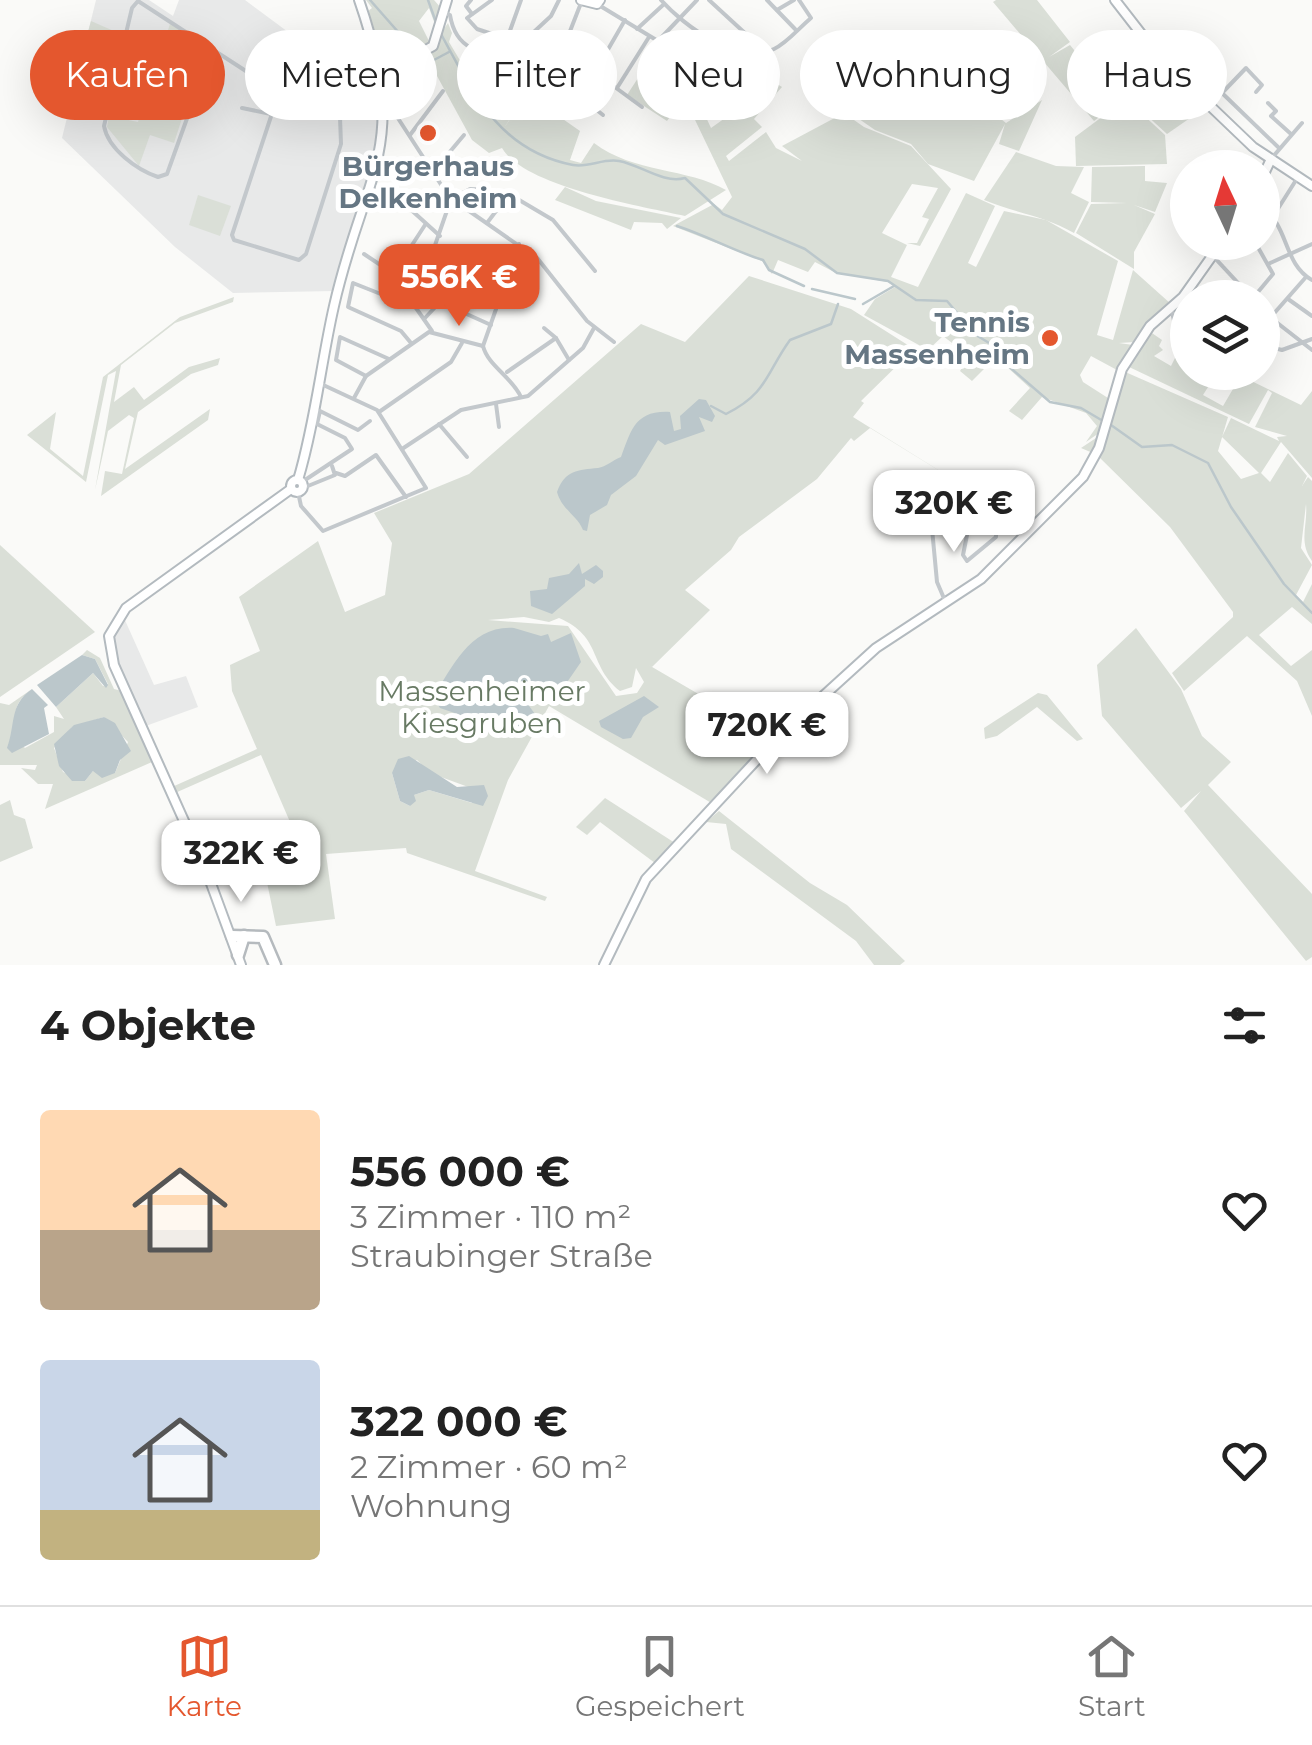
<!DOCTYPE html>
<html lang="de">
<head>
<meta charset="utf-8">
<style>
	body { margin:0; font-family:Montserrat,sans-serif; background:#f6f6f6; color:#222; height:100vh; display:flex; flex-direction:column; font-size:38px; white-space:nowrap }
	* { box-sizing:border-box; margin:0 }
	p { font-size:32px; color:#767676 }
	.icon { flex:none; width:55px; height:55px; fill:none; stroke:currentColor; stroke-width:2; stroke-linecap:round; stroke-linejoin:round }
	.map { position:relative; height:965px; overflow:hidden }
	.sheet { display:flex; flex-direction:column; background:#fff; flex:1 }
	.sheet>* { flex:none }
	.top-card { position:absolute; left:30px; top:30px; width:1252px; height:90px; display:flex; gap:20px }
	.needle { width:65px; rotate:356deg }
	.buttons { position:absolute; left:1170px; top:150px; display:grid; gap:20px }
	.buttons a { display:grid; place-items:center; width:110px; height:110px; border-radius:50%; background:#fff; box-shadow:0 10px 40px #0002; font-size:50px }
	.price { position:absolute; translate:-50% -85px; padding:0 22px; border-radius:20px; background:#fff; color:#222; font-size:32px; line-height:65px; filter:drop-shadow(0 2px 5px #0008) }
	.price::after { content:''; position:absolute; left:50%; top:60px; width:30px; height:22px; margin-left:-15px; background:inherit; clip-path:polygon(0 0,100% 0,50% 100%) }
	.price.current { background:#e4572e; color:#fff }
	ul { padding:0; list-style:none }
	li { display:flex; align-items:center; gap:30px; height:250px; padding:0 40px }
	li span { display:grid; place-items:center; flex:none; width:280px; height:200px; border-radius:10px; color:#555 }
	li>.icon { margin-inline-start:auto }
	span .icon { width:120px; height:120px; fill:#fffc; stroke-width:1 }
	li b { font-size:42px }
	h2 { display:flex; justify-content:space-between; align-items:center; height:120px; padding:0 40px; font-size:42px }
	.pill { padding:0 35px; border-radius:45px; background:#fff; box-shadow:0 10px 40px #0002; font-size:35px; line-height:90px }
	.pill.current { background:#e4572e; color:#fff }
	.menu { display:flex; justify-content:space-around; align-items:center; height:140px; border-top:2px solid #e0e0e0; background:#fff; font-size:28px; color:#767676 }
	.menu a { display:grid; justify-items:center; gap:5px }
	.menu .current { color:#e4572e }
	.map>svg:first-child { display:block }
</style>
</head>
<body>
<div class="map">
<svg width="1312" height="965" viewBox="0 0 1312 965">
	<rect width="100%" height="100%" fill="#fafaf8"/>
	<g fill="#e8e9e9">
		<path d="M96,0H149L173,16L179,0H245L334,66L375,65L379,154L335,291L233,293L175,247L62,138Z"/>
		<path d="M124,618L154,685L186,676L198,707L143,727L115,664L112,632Z"/>
	</g>
	<g fill="#dadfd7" fill-rule="evenodd">
		<path d="M366,0H434L441,8L436,27L429,8L419,21L430,43L412,52L394,32L378,46L367,12L372,8Z"/>
		<path d="M996,0H1037L1070,42L1049,57L1070,45L1114,99L1128,89L1131,93L1094,121L993,2Z"/>
		<path d="M91,21L123,35L115,64L81,57Z"/>
		<path d="M448,23L452,33L449,42L474,84L487,65L526,94L504,128L527,94L580,131L570,160L581,163L594,143C633,173 688,168 726,190L685,216C641,206 525,187 502,148L489,153L472,140L431,65L421,62Z"/>
		<path d="M170,24L184,32L162,97L186,106L174,143L150,135L139,166L107,127L109,116L138,122L153,62L124,53L127,38L161,51Z"/>
		<path d="M947,35L973,58L961,87L1006,123L1042,100L1019,151L999,144L1005,124L974,181L928,164L911,144L875,130L846,110L895,68L900,74L894,86L948,114L952,103L916,82L919,76L901,66Z"/>
		<path d="M660,44L706,58V69L684,87L688,91L708,75L715,85L698,100L711,128L742,106L766,77L782,87L754,119L762,127L726,156L729,161L766,132L776,148L802,161L782,146L844,113L864,127L911,146L951,189L920,246L907,243H917L929,219L922,217L938,188L912,184L882,233L907,245L891,277L918,287L966,193L995,206L968,263L976,267L1004,211L1046,220L1118,261L1097,335L1113,340L1133,270L1171,304L1147,324L1135,342L1119,343L1133,345L1117,370L1091,356L1080,375L1083,382L1108,398L1095,454L1081,448L1099,436V433L1086,442L1097,426L1086,413L1042,397L1022,420L1009,411L1030,388L996,357L972,381L960,371L969,356L943,336L928,350L864,315L875,299L895,287L888,282L836,273L815,262L808,272L778,260L772,274L762,261L673,226L714,204L722,210L732,197L684,97L667,121L627,95Z"/>
		<path d="M1181,83L1206,107L1167,134L1143,112Z"/>
		<path d="M1126,99L1165,135L1167,164L1076,166L1075,137Z"/>
		<path d="M1016,152L1056,166L1084,167L1071,193L1089,202L1074,233C1045,216 1015,213 984,200Z"/>
		<path d="M1145,166V181L1167,183L1155,212L1134,205L1155,214L1134,252V269L1076,233L1091,204L1127,203L1091,202L1092,167Z"/>
		<path d="M565,187L596,201L681,218L667,229L662,223L634,222L631,230L555,200Z"/>
		<path d="M198,195L231,206L220,236L189,225Z"/>
		<path d="M749,276L851,309L914,349L861,401L864,403L853,417L977,494L870,428L854,441L851,438L817,479L739,537L731,550L685,590L710,610L652,667L647,664L774,738L713,804L549,706L508,780L475,871L547,897L545,901L407,853L406,848L326,854L335,919L276,926L264,868L250,867L305,858L304,854L209,867L303,852L261,755L175,793L172,787L257,749L232,691L230,665L260,651L239,597L318,541L345,612L385,595L392,543L374,513L469,474L641,324L685,342ZM524,617L549,622L559,618C603,637 588,666 620,691L632,687L636,668L644,682L637,693L616,696L568,626L488,620ZM417,760L430,773L471,788L472,803L429,790L414,795L410,806L400,801L392,773Z"/>
		<path d="M234,297L233,302L175,323L121,365L114,402L134,387L144,400L189,367L220,358L218,365L191,374L138,412L125,469L210,409L208,420L101,496L105,471L122,474L134,418L129,415L108,431L95,490L116,371L108,375L86,482L27,435L56,412L50,449L83,476L103,377L180,317Z"/>
		<path d="M1149,331L1162,340L1159,346L1163,350L1154,356L1171,366L1187,334L1188,372L1217,373L1203,395L1223,406L1240,377L1235,373L1301,405L1312,391V478L1281,442L1261,473L1270,482L1288,453L1307,476L1302,486L1308,477L1312,481V561C1298,541 1308,526 1306,504L1301,548L1312,565L1296,595L1303,602L1312,584V624L1292,607L1259,635L1291,666L1312,650V716L1297,681L1247,636L1184,691L1172,673L1233,617V612L1170,527L1099,457L1123,371L1228,417L1218,451L1241,479L1259,473L1222,437L1231,418L1279,441L1277,437L1287,436L1255,427L1272,393L1268,390L1249,424L1127,366Z"/>
		<path d="M0,545L95,632L0,697Z"/>
		<path d="M1136,628L1181,689L1202,736L1231,762L1208,785L1312,894V957L1306,961L1184,811L1201,791L1181,808L1102,716L1097,665Z"/>
		<path d="M87,650L100,658L114,689L122,691L152,762L45,809L53,784H38L21,768L35,770L37,765H0V703L9,705L32,689C11,705 17,713 12,736L25,748L54,732V716L64,719L56,707L93,673L103,686L108,684L95,659L82,655ZM104,717L128,742L115,773L93,771L85,781L63,772L54,748L72,727Z"/>
		<path d="M1038,693L1047,695L1083,739L1077,741L1037,707L997,736L985,739L984,728Z"/>
		<path d="M605,798L675,843L655,863L600,822L587,835L576,827Z"/>
		<path d="M10,800L14,815L25,819L33,848L0,862V805Z"/>
		<path d="M719,811L810,883L847,905L905,961L900,965H874L856,941L731,849L726,824L706,822Z"/>
	</g>
	<g fill="#bbc7cb">
		<path d="M699,399L706,400L715,416L712,422L699,417L705,431L665,445L658,440L636,476L611,495L607,505L590,515L587,531L583,530C577,515 562,510 557,492C565,470 578,470 598,468C606,467 613,460 621,457C631,432 634,410 670,412L674,431L681,429L680,416Z"/>
		<path d="M579,563L582,574L596,565L603,571V577L594,584L585,579V586L552,614L531,606L530,591L547,589L549,578L569,574Z"/>
		<path d="M514,628L541,636L548,634L551,642L571,633L581,662L561,691L556,688L547,696L524,699L535,714L516,734L440,708L433,697C453,667 470,625 514,628Z"/>
		<path d="M82,655L95,659L108,685L106,688L93,673L56,707L37,685Z"/>
		<path d="M32,689L48,705L44,708L49,734L12,753L7,748C16,723 9,705 32,689Z"/>
		<path d="M644,696L659,707L643,717L631,738L623,739L601,727L599,721Z"/>
		<path d="M104,717L115,723L131,751L120,760L115,773L102,778L93,771L85,781H72L59,766L54,744L74,725Z"/>
		<path d="M409,756L457,787L484,785L488,796L483,806L429,790L414,795L416,801L410,806L400,801L392,773L398,759Z"/>
	</g>
	<g fill="none" stroke-linecap="round" stroke-linejoin="round">
		<g stroke="#bbc7cb" stroke-width="2.5">
			<path d="M370,0L414,50"/>
			<path d="M428,0L436,22"/>
			<path d="M441,34C474,95 500,151 573,165C589,168 603,158 619,161C641,165 663,184 685,178L723,214L805,249L837,273L888,281L916,300L947,301L976,335L994,346L999,358L1050,402L1081,408L1103,421"/>
			<path d="M432,61L449,52"/>
			<path d="M677,226C708,236 733,251 763,260L769,270L804,286"/>
			<path d="M812,289L855,299"/>
			<path d="M863,304L894,286"/>
			<path d="M711,406L726,414C768,393 766,373 790,340L831,324L838,304"/>
			<path d="M1111,425L1142,447L1172,445L1208,463L1231,507L1284,584L1312,613"/>
		</g>
		<defs>
			<g id="secondary">
				<path d="M581,0L597,4L600,0"/>
				<path d="M1115,0L1160,58L1253,147L1312,186"/>
				<path d="M379,61L417,55L433,46L447,0"/>
				<path d="M1262,178L1271,159"/>
				<circle cx="297" cy="486" r="6"/>
				<path d="M298,480C315,423 321,363 334,306C365,169 411,150 359,0"/>
				<path d="M241,965L206,870L114,665L109,636L126,608L291,489"/>
				<path d="M604,965L646,879L777,738L876,648L981,579L1083,477L1099,448L1122,369L1150,326L1183,297L1222,242"/>
			</g>
			<g id="primary">
				<path d="M232,936L263,937L275,965"/>
				<path d="M238,955L244,936"/>
			</g>
		</defs>
		<use href="#secondary" stroke="#b3babf" stroke-width="12"/>
		<use href="#primary" stroke="#b5babe" stroke-width="15"/>
		<g stroke="#c3c8cc" stroke-width="4">
			<path d="M471,0L466,6L472,14"/>
			<path d="M492,0L467,18L477,29L507,39L521,0"/>
			<path d="M661,0C683,25 738,66 774,49C787,43 799,28 811,18L799,0"/>
			<path d="M709,0L747,35L749,48"/>
			<path d="M767,0L795,29"/>
			<path d="M597,4L658,41L697,0"/>
			<path d="M777,10L794,0"/>
			<path d="M445,13L450,15C459,70 513,46 551,64"/>
			<path d="M637,29L663,5"/>
			<path d="M547,44L560,52"/>
			<path d="M565,44L578,60L642,107"/>
			<path d="M212,49L167,174L158,177C137,170 108,149 104,126L132,8L138,1L252,75L377,61"/>
			<path d="M477,53L527,93L565,44L581,3"/>
			<path d="M417,55L419,67L392,109L449,197L538,259L587,321L614,342"/>
			<path d="M509,55L551,16L559,0"/>
			<path d="M546,70L603,115"/>
			<path d="M595,72L625,20"/>
			<path d="M285,74L232,235L234,240L299,260L306,254L341,144L338,64"/>
			<path d="M617,88L649,37"/>
			<path d="M1222,93L1246,68L1262,85L1256,92"/>
			<path d="M1268,103L1276,111L1271,116L1291,134"/>
			<path d="M1210,105L1222,93L1278,147"/>
			<path d="M242,108L271,114"/>
			<path d="M410,135L443,91"/>
			<path d="M1271,159L1302,123"/>
			<path d="M432,173L464,135"/>
			<path d="M451,199L470,189L492,190"/>
			<path d="M396,204L409,208L440,236"/>
			<path d="M1262,208C1289,225 1283,264 1312,280"/>
			<path d="M1274,215L1298,177"/>
			<path d="M487,223L509,194L553,220L595,271"/>
			<path d="M1200,242L1252,298"/>
			<path d="M412,245L425,225"/>
			<path d="M364,254L397,276L399,285L394,298"/>
			<path d="M1268,264L1312,244"/>
			<path d="M424,277L451,199"/>
			<path d="M1229,298L1245,289"/>
			<path d="M1253,298L1273,274L1255,242"/>
			<path d="M1288,299L1312,316"/>
			<path d="M1262,311L1312,350"/>
			<path d="M1172,312L1175,325L1188,333"/>
			<path d="M425,318L440,302L491,325"/>
			<path d="M1262,327L1306,277"/>
			<path d="M544,328L556,338L569,360"/>
			<path d="M411,343L401,331L348,307L353,283L416,308L432,331"/>
			<path d="M1262,345L1282,350L1312,339"/>
			<path d="M483,346L519,244"/>
			<path d="M483,346C488,366 512,377 521,397"/>
			<path d="M507,372L556,338"/>
			<path d="M366,376L336,360L340,337L389,359"/>
			<path d="M354,398L366,376L429,332L483,346"/>
			<path d="M496,404L499,427"/>
			<path d="M379,412L451,362L462,343"/>
			<path d="M439,424L467,457"/>
			<path d="M402,449L461,410L528,396L583,348L594,328"/>
			<path d="M336,473L345,476L376,455L406,497"/>
			<path d="M302,482L352,449L345,438L317,424L320,411L358,430L370,421"/>
			<path d="M303,488L335,475L332,466"/>
			<path d="M298,492L301,506L323,531L426,488L377,410L319,383"/>
			<path d="M946,603L937,582L931,518L997,513L996,537L967,561L963,555L971,515"/>
		</g>
		<use href="#secondary" stroke="#fff" stroke-width="8"/>
		<use href="#primary" stroke="#fff" stroke-width="10"/>
	</g>
	<g fill="#e4572e" stroke="#fff" stroke-width="4">
		<circle cx="428" cy="133" r="10"/>
		<circle cx="1050" cy="338" r="10"/>
	</g>
	<g text-anchor="middle" stroke-width="10" stroke-linejoin="round" paint-order="stroke">
		<g font-size="28" font-weight="bold" fill="#657683" stroke="#fff">
			<text x="428" y="176">Bürgerhaus<tspan x="428" dy="32">Delkenheim</tspan></text>
			<text x="1030" y="332" text-anchor="end">Tennis<tspan x="1030" dy="32">Massenheim</tspan></text>
		</g>
		<g font-size="28" fill="#687a64" stroke="#fff">
			<text x="482" y="701">Massenheimer<tspan x="482" dy="32">Kiesgruben</tspan></text>
		</g>
	</g>
</svg>
<div class="buttons">
<a><svg class="needle" viewBox="-14 -14 28 28"><path d="M0-13l5 13h-10z" fill="#e53935"/><path d="M0 13l5-13h-10z" fill="#767676"/></svg></a>
<a><svg class="icon" aria-label="layers" viewBox="0 0 24 24"><path d="M12 4l9 5-9 5-9-5zM3 14l9 5 9-5"/></svg></a>
</div>
<b class="price current" style="left:459px;top:329px">556K €</b>
<b class="price" style="left:954px;top:555px">320K €</b>
<b class="price" style="left:767px;top:777px">720K €</b>
<b class="price" style="left:241px;top:905px">322K €</b>
<div class="top-card">
<a class="pill current">Kaufen</a>
<a class="pill">Mieten</a>
<a class="pill">Filter</a>
<a class="pill">Neu</a>
<a class="pill">Wohnung</a>
<a class="pill">Haus</a>
</div>
</div>
<section class="sheet">
<h2>4 Objekte<svg class="icon" aria-label="filters" viewBox="0 0 24 24"><path d="M4 7h16M4 17h16"/><circle cx="9" cy="7" r="2"/><circle cx="15" cy="17" r="2"/></svg></h2>
<ul>
<li><span style="background:linear-gradient(#ffd9b3 60%,#b9a48a 0)"><svg class="icon" aria-label="home" viewBox="0 0 24 24"><path d="M3 11l9-7 9 7M6 9v11h12V9"/></svg></span><div><b>556 000 €</b><p>3 Zimmer · 110 m²</p><p>Straubinger Straße</p></div><svg class="icon" aria-label="heart" viewBox="0 0 24 24"><path d="M12 20l-8-8c-3-5 5-10 8-4 3-6 11-1 8 4z"/></svg></li>
<li><span style="background:linear-gradient(#c9d6e8 75%,#c2b280 0)"><svg class="icon" aria-label="home" viewBox="0 0 24 24"><path d="M3 11l9-7 9 7M6 9v11h12V9"/></svg></span><div><b>322 000 €</b><p>2 Zimmer · 60 m²</p><p>Wohnung</p></div><svg class="icon" aria-label="heart" viewBox="0 0 24 24"><path d="M12 20l-8-8c-3-5 5-10 8-4 3-6 11-1 8 4z"/></svg></li>
</ul>
</section>
<nav class="menu">
<a class="current"><svg class="icon" aria-label="map" viewBox="0 0 24 24"><path d="M3 6l6-2 6 2 6-2v14l-6 2-6-2-6 2zM9 4v14M15 6v14"/></svg>Karte</a>
<a><svg class="icon" aria-label="saved" viewBox="0 0 24 24"><path d="M7 4h10v16l-5-4-5 4z"/></svg>Gespeichert</a>
<a><svg class="icon" aria-label="home" viewBox="0 0 24 24"><path d="M3 11l9-7 9 7M6 9v11h12V9"/></svg>Start</a>
</nav>
</body>
</html>
